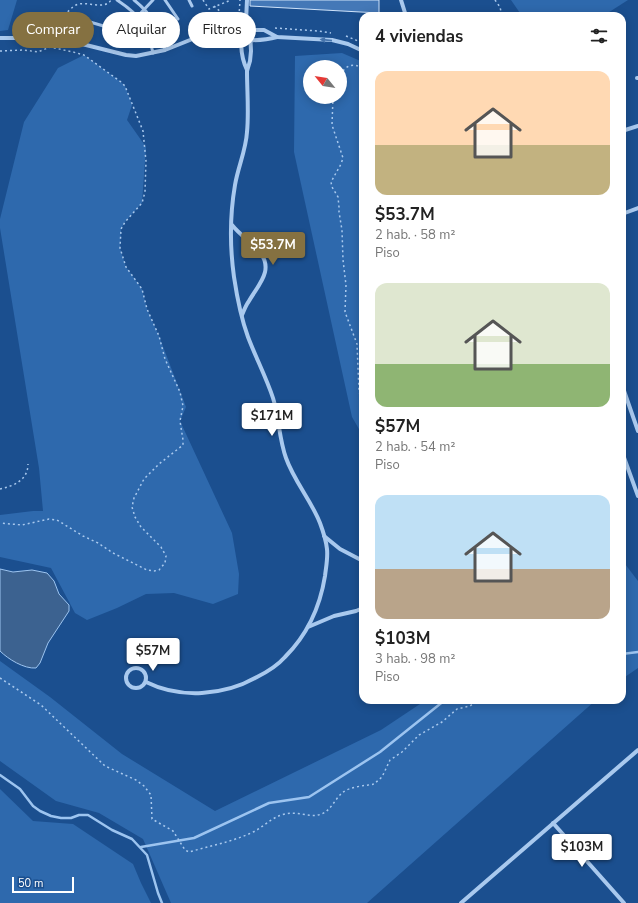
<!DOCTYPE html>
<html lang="es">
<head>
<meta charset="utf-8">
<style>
	body { margin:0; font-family:"Nunito Sans",sans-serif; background:#f2f2f2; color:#222; height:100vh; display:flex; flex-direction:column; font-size:15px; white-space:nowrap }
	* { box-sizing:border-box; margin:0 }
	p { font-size:13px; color:#767676 }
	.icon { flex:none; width:22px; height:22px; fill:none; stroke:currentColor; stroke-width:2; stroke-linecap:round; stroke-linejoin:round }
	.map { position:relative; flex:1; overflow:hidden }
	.panel { position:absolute; left:359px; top:12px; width:267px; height:692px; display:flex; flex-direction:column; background:#fff; border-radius:12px; box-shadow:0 2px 10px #0003 }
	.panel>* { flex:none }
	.banner { position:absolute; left:12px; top:12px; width:287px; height:36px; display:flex; gap:8px }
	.needle { width:26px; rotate:300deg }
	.tools { position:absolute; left:303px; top:60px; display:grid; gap:8px }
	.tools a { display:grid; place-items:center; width:44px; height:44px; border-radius:50%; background:#fff; box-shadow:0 2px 10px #0003; font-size:20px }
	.scale { position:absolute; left:12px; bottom:10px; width:62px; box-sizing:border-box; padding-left:4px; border:2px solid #fff; border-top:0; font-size:11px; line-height:14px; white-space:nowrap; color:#fff; -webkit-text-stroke:3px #1b4f8f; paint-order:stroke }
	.price { position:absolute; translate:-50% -34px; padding:0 9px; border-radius:4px; background:#fff; color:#222; font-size:13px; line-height:26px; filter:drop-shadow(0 1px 2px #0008) }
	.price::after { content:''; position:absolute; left:50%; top:24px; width:12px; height:9px; margin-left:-6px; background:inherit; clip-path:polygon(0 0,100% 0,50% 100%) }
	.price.current { background:#857141; color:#fff }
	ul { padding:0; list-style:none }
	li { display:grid; align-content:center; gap:8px; height:212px; padding:0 16px }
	li span { display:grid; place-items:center; height:124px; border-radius:12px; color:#555 }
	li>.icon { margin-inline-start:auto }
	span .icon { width:72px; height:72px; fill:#fffc; stroke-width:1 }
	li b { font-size:17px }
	h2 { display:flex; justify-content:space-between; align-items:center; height:48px; padding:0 16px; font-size:17px }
	.chip { padding:0 14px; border-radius:18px; background:#fff; box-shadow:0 2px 10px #0003; font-size:14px; line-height:36px }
	.chip.current { background:#857141; color:#fff }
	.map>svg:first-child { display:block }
</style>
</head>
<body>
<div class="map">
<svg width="638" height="903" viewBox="0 0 638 903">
	<rect width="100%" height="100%" fill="#1b4f8f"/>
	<g fill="#2e69ad" fill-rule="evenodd">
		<path d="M0,0H17L8,30L0,31Z"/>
		<path d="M511,0H628L603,16H522Z"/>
		<path d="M342,53L363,62V436L352,417L294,152L295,56ZM310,67H340V97H310Z"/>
		<path d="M84,55L121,82L125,86L132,105L127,120L146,147L142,203L125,222L121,229L120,248L126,267L142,289L147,309L159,336L186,407L180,421L232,533L239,574L238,594L213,604L174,593L146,594L117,608L87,620L75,613L51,568L0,557V515L33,511H43L39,468L0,228V219L24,122L58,68Z"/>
		<path d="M622,560L638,581V668L622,679Z"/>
		<path d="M0,661L50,697L122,754L215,811L381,730L426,700H596L367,903H171L143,839L99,813L56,801L0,761Z"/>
		<path d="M0,789L33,821L73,824L133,864L141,883L151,903H0Z"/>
	</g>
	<path fill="#3c6290" stroke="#9cc4f0" d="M0,569L13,572L32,570L47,573L54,581L59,594L69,605V611L48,643L40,663L36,668C24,669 8,659 0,651Z"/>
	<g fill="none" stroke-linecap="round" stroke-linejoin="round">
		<g stroke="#9cc4f0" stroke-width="2.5">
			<path d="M622,654L638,652"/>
			<path d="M0,775L20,789L33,806L40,811L51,816L61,818H71L79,815H88L112,830L132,839L147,855L158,893L162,903"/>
			<path d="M141,847L194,838L269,803L309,797L380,752L445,700"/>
		</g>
	</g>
	<path fill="#4478b7" stroke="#cfe3fa" d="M250,0H379V13L250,6Z"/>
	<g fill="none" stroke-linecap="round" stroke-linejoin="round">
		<g stroke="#a9c9ee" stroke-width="1.5" stroke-dasharray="2 3" stroke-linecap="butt">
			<path d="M203,0L209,9L231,0"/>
			<path d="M495,0L500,7L502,16"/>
			<path d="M214,6L232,22H236L239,16H241"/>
			<path d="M239,16L240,0"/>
			<path d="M56,28C62,20 67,10 76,5C87,0 104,11 111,0"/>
			<path d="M275,28L318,31L331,33"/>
			<path d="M346,36L363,43"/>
			<path d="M0,51L24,50L38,52L50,47L73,52L84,55L121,82L125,86L143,131L146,161L145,192L142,203L125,222L121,229L120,248L126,267L142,289L147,309L159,336L165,359L180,392L183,406L180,421L183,440V445L159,464L144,479L134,498L132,507L135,517L141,527L161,547L166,556L165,563L159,570L154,571L147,570L113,553L98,543L83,536L57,520L49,519L22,525L0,523"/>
			<path d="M340,75C346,65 354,62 363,69"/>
			<path d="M333,97L332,125L343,158L341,164L331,182L332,187L338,197L339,207V212L342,230L343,260L346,285L345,312L357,344L359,391L363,405"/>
			<path d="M0,489C14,486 28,480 28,464"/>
			<path d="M0,678L41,705L105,766L136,780L144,786L151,795L152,819L173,831L185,850L189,852C210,846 231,842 251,833C263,828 271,817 285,814C296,811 308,817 318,815C330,813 334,800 342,793C350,786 365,786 374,784L382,777L390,760L402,752L419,735L442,722L457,709L470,706L478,700"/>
		</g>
		<g stroke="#a9c9ee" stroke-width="3">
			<path d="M117,0C141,16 147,25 153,53"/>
			<path d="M134,0C153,15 158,28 165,50"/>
			<path d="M165,0L178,19"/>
			<path d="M189,0L192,6"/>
			<path d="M90,22L117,30H121L138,16L153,0"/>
		</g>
		<g stroke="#a9c9ee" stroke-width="4">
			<path d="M401,0L406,16"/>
			<path d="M246,21C239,37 240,55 247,70"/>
			<path d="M217,34C233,41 260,42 277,37"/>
			<path d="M0,38H48L82,44L126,55L136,56L165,50L195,38L206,35L233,30H264L277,37L332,40L348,44L363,51"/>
			<path d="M637,78H638"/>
			<path d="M622,131L638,126"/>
			<path d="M622,214L638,208"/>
			<path d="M232,225C240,235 251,242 259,251C275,270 258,285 249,301C246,305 244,310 242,315"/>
			<path d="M622,385L638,431"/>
			<path d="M622,452L638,496"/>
			<path d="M324,536L340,549L363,561"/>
			<path d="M308,627L334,616L356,611L363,608"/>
			<circle cx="136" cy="678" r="10"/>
			<path d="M146,682C180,699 224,696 257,677C267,672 277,666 285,657C307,635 320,607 325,576C326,567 328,558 327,549C326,540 323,531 320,523C311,500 294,481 286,458C279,439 279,417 273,398C266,377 256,358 248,337C241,318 237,297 234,277C230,248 230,214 235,185C238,167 246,150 247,132C249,112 247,91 247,71L250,61L251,51L250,31L246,21L247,0"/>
			<path d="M553,823L624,903"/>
			<path d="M461,903L638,750"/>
		</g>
	</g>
	<defs><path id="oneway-solid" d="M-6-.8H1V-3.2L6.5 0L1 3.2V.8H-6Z"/></defs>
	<use fill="#4674ac" href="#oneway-solid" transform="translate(326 40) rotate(-174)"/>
</svg>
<div class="tools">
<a><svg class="needle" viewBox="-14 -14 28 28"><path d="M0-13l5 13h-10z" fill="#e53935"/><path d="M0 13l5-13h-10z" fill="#767676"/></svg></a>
</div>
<div class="scale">50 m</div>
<b class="price current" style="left:273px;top:266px">$53.7M</b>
<b class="price" style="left:272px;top:437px">$171M</b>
<b class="price" style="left:153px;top:672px">$57M</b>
<b class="price" style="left:582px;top:868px">$103M</b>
<div class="banner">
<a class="chip current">Comprar</a>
<a class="chip">Alquilar</a>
<a class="chip">Filtros</a>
</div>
<section class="panel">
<h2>4 viviendas<svg class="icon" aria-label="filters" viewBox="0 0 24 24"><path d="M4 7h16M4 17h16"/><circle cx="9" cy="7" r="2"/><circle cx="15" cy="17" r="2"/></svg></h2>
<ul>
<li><span style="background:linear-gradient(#ffd9b3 60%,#c2b280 0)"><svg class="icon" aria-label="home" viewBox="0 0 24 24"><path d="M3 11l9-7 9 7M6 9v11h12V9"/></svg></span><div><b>$53.7M</b><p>2 hab. · 58 m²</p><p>Piso</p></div></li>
<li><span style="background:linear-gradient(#dfe7d0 65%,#8fb573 0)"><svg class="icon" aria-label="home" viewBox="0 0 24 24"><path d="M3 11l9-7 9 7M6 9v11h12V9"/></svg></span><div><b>$57M</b><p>2 hab. · 54 m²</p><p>Piso</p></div></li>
<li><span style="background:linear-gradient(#bfe0f5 60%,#b9a48a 0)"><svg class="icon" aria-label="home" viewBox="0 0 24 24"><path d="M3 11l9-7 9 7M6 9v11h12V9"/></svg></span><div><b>$103M</b><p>3 hab. · 98 m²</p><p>Piso</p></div></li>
</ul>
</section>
</div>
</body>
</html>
